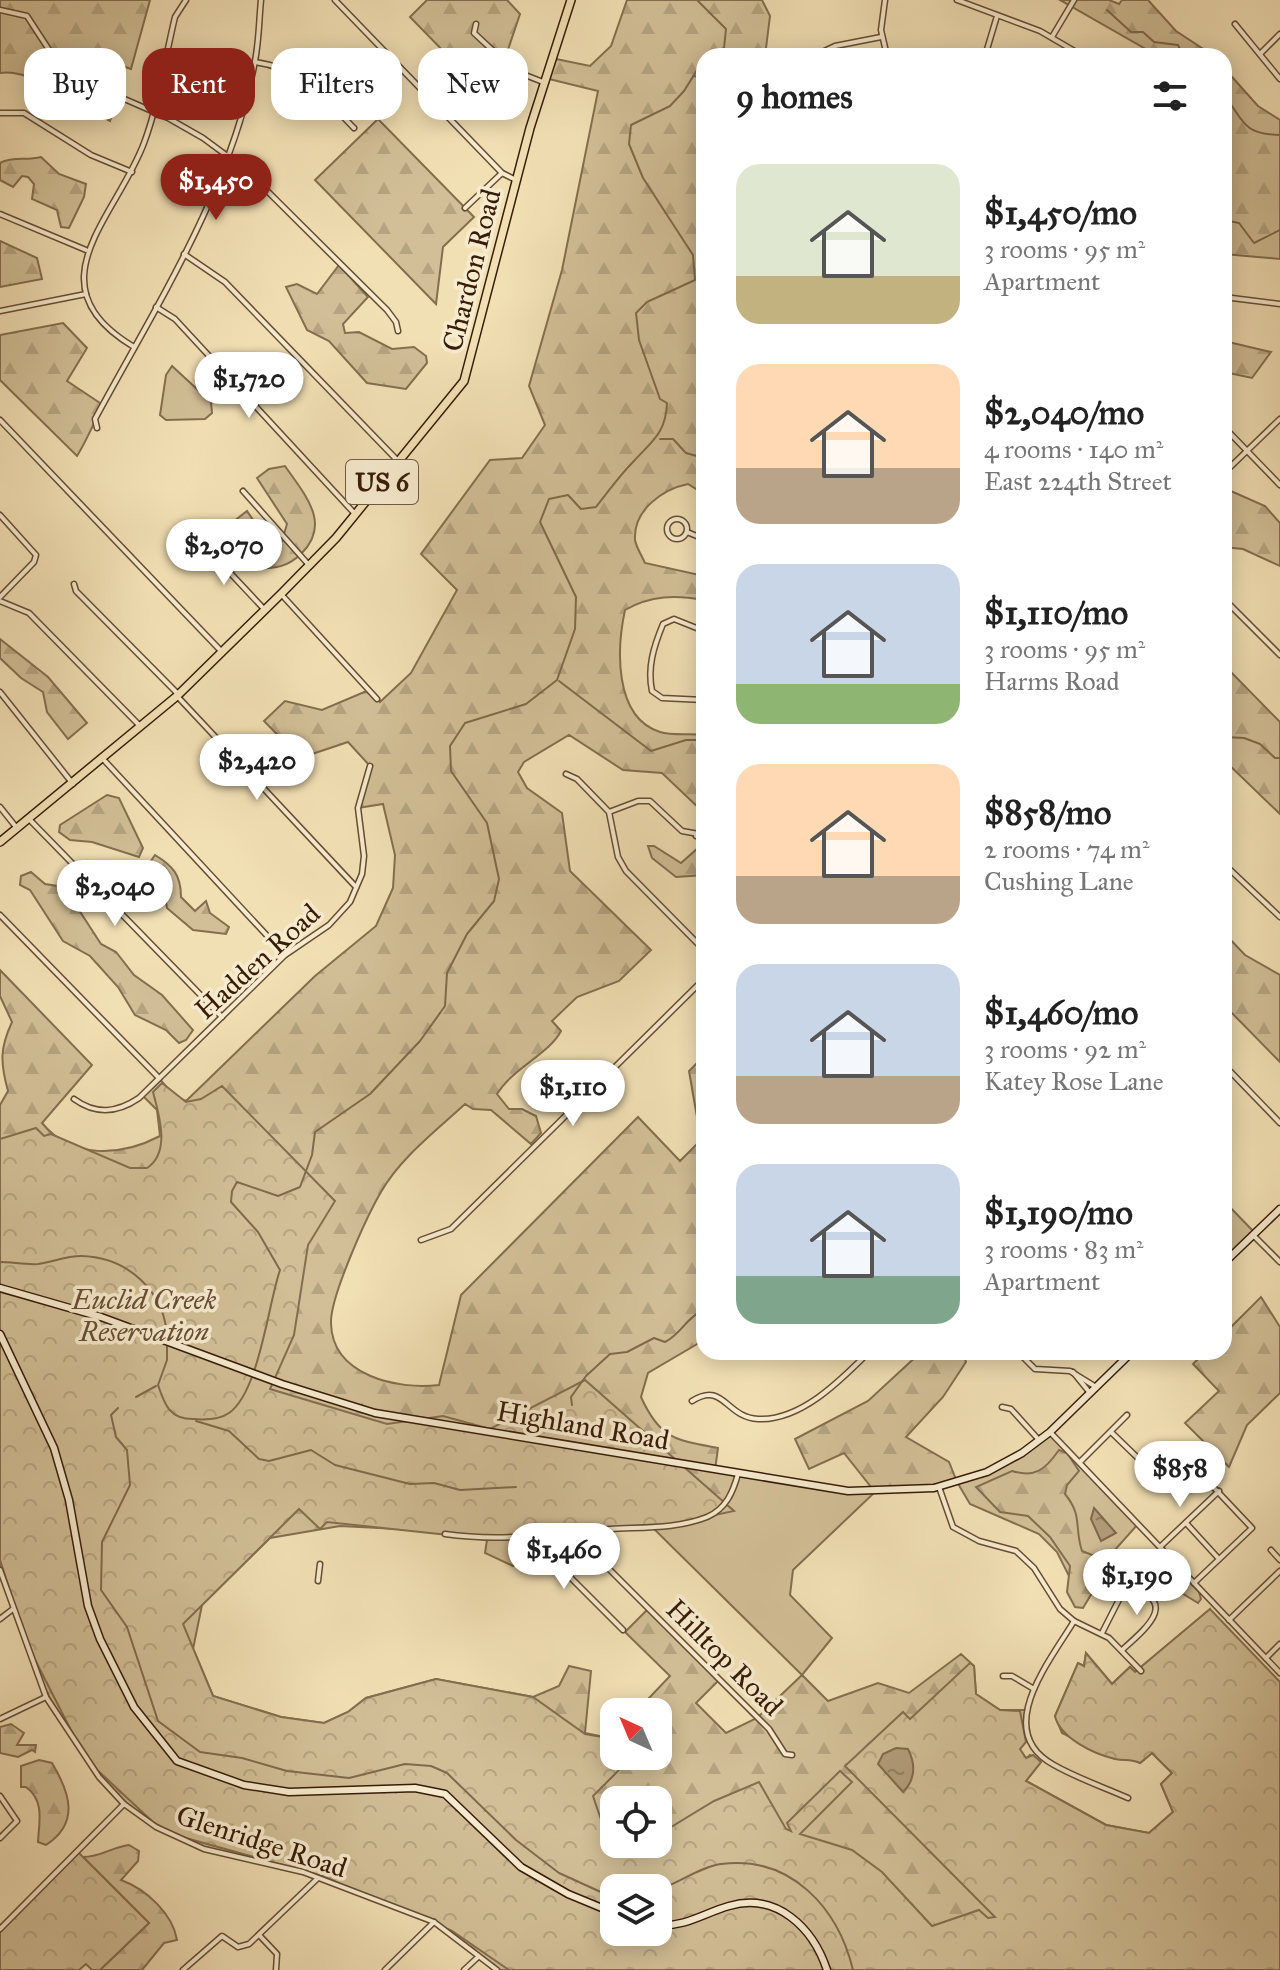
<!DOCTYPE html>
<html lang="en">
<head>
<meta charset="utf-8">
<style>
	body { margin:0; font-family:"IM FELL Great Primer",serif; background:#f2f2f2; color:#222; height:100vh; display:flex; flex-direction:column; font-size:30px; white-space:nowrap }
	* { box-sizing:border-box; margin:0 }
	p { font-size:26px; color:#767676 }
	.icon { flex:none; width:44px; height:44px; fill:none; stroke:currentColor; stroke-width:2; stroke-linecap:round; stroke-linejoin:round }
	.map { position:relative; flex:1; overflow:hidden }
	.details { position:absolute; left:696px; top:48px; width:536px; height:1312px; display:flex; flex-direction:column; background:#fff; border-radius:24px; box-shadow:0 4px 20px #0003 }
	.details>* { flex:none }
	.hud { position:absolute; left:24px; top:48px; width:552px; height:72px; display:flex; gap:16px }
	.needle { width:52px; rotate:316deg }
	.fabs { position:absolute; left:600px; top:1698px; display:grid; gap:16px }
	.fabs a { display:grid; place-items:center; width:72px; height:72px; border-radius:16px; background:#fff; box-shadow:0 4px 20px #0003; font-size:40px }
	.price { position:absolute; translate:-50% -68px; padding:0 18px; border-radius:28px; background:#fff; color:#222; font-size:26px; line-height:52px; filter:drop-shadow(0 2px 4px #0008) }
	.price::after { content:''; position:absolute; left:50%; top:48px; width:24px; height:18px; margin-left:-12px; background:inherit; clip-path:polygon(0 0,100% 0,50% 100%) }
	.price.on { background:#8f2418; color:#fff }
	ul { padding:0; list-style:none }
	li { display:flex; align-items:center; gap:24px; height:200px; padding:0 40px }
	li span { display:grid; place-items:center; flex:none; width:224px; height:160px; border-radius:24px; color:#555 }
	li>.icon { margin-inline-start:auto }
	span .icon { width:96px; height:96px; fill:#fffc; stroke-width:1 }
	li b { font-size:34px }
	h2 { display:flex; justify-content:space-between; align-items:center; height:96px; padding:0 40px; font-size:34px }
	.pill { padding:0 28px; border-radius:24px; background:#fff; box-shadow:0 4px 20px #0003; font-size:28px; line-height:72px }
	.pill.on { background:#8f2418; color:#fff }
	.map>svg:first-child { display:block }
</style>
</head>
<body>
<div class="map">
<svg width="1280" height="1970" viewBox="0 0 1280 1970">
	<defs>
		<pattern id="forest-firs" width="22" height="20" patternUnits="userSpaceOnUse" patternTransform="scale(2)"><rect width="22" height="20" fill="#d2bf97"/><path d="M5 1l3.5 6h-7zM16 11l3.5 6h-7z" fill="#b5a481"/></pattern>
		<pattern id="park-crowns" width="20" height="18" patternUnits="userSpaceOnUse" patternTransform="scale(2)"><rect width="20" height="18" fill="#d2bf97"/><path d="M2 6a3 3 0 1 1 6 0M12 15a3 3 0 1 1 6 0" fill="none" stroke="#b5a481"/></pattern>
		<pattern id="water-ripples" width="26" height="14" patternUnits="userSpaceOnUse" patternTransform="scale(2)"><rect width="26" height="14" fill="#b29d7a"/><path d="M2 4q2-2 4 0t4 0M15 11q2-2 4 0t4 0" fill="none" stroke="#927f62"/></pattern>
	</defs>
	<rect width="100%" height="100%" fill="#f2e0b5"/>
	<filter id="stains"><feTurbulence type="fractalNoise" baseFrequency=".0025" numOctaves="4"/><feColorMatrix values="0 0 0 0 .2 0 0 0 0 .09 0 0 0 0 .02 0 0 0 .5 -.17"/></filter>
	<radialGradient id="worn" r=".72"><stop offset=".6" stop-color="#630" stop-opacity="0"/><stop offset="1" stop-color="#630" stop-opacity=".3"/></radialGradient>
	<g fill="#d2bf97" stroke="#846e4f" stroke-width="2">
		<path d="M172,366L211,402L212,413L205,419L166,420L160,415L166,375Z"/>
		<path d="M1050,1432L1138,1524L1105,1561L1086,1597L1070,1578L1057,1552L1039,1534L970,1504L957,1482L1022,1453Z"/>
		<path d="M738,1474L875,1492L793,1570L790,1595L832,1638L802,1675L653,1528Z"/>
	</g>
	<g fill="url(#forest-firs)" stroke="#846e4f" stroke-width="2" fill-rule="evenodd">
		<path d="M0,0H150L131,69L95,57L86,82L118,97L110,121C79,105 32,68 0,73Z"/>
		<path d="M427,0H507L520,14L491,100L410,17Z"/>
		<path d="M627,0H762L770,16L765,56H704V494L688,484C663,489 633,510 635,540C636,547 642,556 645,563L704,576V600C676,595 651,595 625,610C617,647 613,717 660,732C672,736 691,733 704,735V813L662,773L623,770L569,735L524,762L518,772L527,788L562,813L570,871L651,950L619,981L577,997L552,1021L561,1031C550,1053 513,1068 497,1094L509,1109H522L536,1116L541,1133L531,1144L491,1110L473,1109L465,1104C437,1130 400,1158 381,1192C367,1216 330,1297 331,1323C332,1376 398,1390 439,1385L461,1295L638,1117L680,1161L701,1140L689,1071L704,1056V1340L648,1373L641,1397C660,1439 675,1440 718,1448L715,1470L738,1474L727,1502L681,1523L540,1533V1541L513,1566L485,1553L487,1540L418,1530L340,1526L270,1538L202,1605L193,1649L213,1696L281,1717L324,1723L348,1712L366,1698L436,1679L533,1697L559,1686L569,1666L591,1671L585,1733L614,1739V1756H658V1731L669,1720L649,1698L670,1676L625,1632L648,1609L718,1681L696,1703L726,1733L757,1718L802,1675L828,1701L878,1683L909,1693L961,1654L974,1666L976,1694L1000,1710H1025L1026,1728L975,1731L931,1852L1030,1755L1041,1762L1026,1781L1106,1825L1149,1833L1173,1812L1161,1784L1172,1773L1152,1753L1140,1763L1130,1758L1115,1759L1062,1733L1055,1716L1078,1663L1084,1666L1086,1653L1112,1684L1130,1667L1135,1672L1210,1609L1280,1970H497C474,1956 457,1936 434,1922C420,1913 400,1909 383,1903C357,1893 331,1881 304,1872C279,1865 252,1862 226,1856C90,1824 39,1689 0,1570V1105L8,1091C0,1062 0,1048 12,1022L0,996V970L92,1065L42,1123C72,1160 122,1156 160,1136L157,1110L142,1095L159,1078L174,1096L186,1101L315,976L376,926L393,888L395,855L383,804L358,808L370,766L348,742L300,758L264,721L285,701L322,710L369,690L380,702L411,673L457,590L421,554L490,460L522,458L545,425L529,386L562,270L598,91L545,78L551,58L590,66L611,46ZM614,1800H658V1844H614ZM614,1888H658V1932H614Z"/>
		<path d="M1060,0H1109L1119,4L1122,0H1148L1176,31L1214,56H1158Z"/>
		<path d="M1224,68L1258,106L1280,120V259L1224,254V172L1231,148L1224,130Z"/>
		<path d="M378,119L474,217L443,247L436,304L315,180Z"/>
		<path d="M41,157L59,174L86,184L84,197L69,228L61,227L57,210L32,199L34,184L28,177L22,176L13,187L0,180V163C13,156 27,161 41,157Z"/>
		<path d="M0,241L37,258L42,279L0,287Z"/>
		<path d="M339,265L368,297L343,324L345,333L359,332L392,349L414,347L426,356L427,363L406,389L367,383L329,341L307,330L286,287L297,284L317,294Z"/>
		<path d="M63,323L87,348L67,381L103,405C94,422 88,438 77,456L0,380V335Z"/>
		<path d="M1224,340V341L1271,352L1252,378L1224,372Z"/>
		<path d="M285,466C305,495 332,524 301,554C286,568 275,568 255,569L244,539L233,530V522L247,511L262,533L282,541L287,524L257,478L269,469Z"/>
		<path d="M1224,488L1265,506L1280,523V566L1243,549L1224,547Z"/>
		<path d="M0,639L48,677L87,723L68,739L47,712L43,692L21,678L0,658Z"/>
		<path d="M1224,665L1280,722V814L1224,760Z"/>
		<path d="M107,795L119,798L143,848L139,857L92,842L70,840L59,832L60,825Z"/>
		<path d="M648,846H654L681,863L698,848L704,855V875L676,877L652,858Z"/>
		<path d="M155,855C173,866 181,875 181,897L195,911L206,901L210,913L229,927L226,934L193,930L167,908L164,890L145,881L141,875Z"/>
		<path d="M31,872L45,884L64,887L101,944L116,952L134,975L162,995L193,1030L186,1040L179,1043L166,1030L135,1015L118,987L90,956L63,941L30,890L20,885L21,876Z"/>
		<path d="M1224,933L1245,955L1280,975V1062L1224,1005Z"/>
		<path d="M1224,1201L1255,1233L1224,1263Z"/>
		<path d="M1261,1297L1280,1327V1393L1247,1425L1229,1467L1185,1423L1219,1391L1193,1364L1205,1352H1224V1334Z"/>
		<path d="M921,1352H962L966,1362L943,1397L906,1437L949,1462L957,1482L934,1488L875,1492L844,1453L809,1469L795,1439L868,1401Z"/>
		<path d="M1059,1450L1067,1453L1079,1471L1067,1485L1065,1494C1083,1516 1074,1527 1082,1551L1100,1558L1106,1570L1083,1608L1075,1607L1067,1592L1070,1566L1050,1537L1028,1516L1000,1512L976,1487L1012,1471C1035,1478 1045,1470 1059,1450Z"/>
		<path d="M1157,1553L1165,1556L1199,1592L1201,1599L1198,1603L1180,1592L1155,1564Z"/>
		<path d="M11,1724L24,1733L17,1745H36L35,1752L32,1750L18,1757L0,1753V1727Z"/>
		<path d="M39,1760L52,1763C70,1793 80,1823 46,1845L38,1842C39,1822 45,1801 26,1787H21V1766Z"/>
		<path d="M129,1845L139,1851L138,1861L121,1880C146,1889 173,1914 177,1940L164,1943L142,1970H100L149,1923L83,1857C101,1857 112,1847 129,1845Z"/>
	</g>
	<g fill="url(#park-crowns)" stroke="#846e4f" stroke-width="2" fill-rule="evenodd">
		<path d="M162,1083L186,1102L201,1099L222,1086L335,1201L308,1245L294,1335L270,1389L387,1424L443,1416L490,1429L585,1380L734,1511L658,1527L545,1531L495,1540L327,1522L320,1529L299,1509L183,1624L213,1696L281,1717L324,1723L348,1712L366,1698L436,1679L533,1697L585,1734L614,1739V1756H633L593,1796L609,1843L623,1850L658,1844V1835L714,1801L759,1782L786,1829L791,1831L787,1823L840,1771L852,1782L800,1834L852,1850L882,1872L932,1926L979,1910L988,1918L995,1917L845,1766L903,1712L910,1719L970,1663L974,1666L976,1694L1000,1710L1020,1711L1026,1742L1020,1749L1026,1758L1033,1755L1041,1762L1026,1781L1106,1825L1149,1833L1173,1812L1161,1784L1172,1773L1152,1753L1140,1763C1131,1759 1125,1761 1115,1759C1094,1754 1060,1738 1055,1716L1078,1663L1084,1666L1086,1653L1112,1684L1130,1667L1135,1672L1210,1609L1280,1682V1970H509L452,1931L322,1876L175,1835L153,1822L95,1768L78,1744L28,1646L0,1560V1139L36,1128L44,1136L51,1134L130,1168H147C171,1153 159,1114 153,1092ZM614,1888H658V1932H614Z"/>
		<path d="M77,1851L149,1923L100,1970H92L86,1964L79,1970H0V1929Z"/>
	</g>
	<g fill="url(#water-ripples)" stroke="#81694c" stroke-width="2">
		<path d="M1094,1508L1116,1533L1101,1541L1091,1519Z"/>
		<path d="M896,1748L908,1749C916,1765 916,1779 903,1792L878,1764L883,1754Z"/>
	</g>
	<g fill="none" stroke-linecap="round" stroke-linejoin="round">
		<g stroke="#81694c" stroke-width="2">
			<path d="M697,0L726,29L724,48L706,56"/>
			<path d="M1107,10L1131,32H1143L1154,42L1178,45L1183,56"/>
			<path d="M693,76L704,77"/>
			<path d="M1224,95C1244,120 1241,134 1280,135"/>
			<path d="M1224,220L1239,223L1254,243L1280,230"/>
			<path d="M660,439H673L686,453L704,458"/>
			<path d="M559,681L651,751L686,740H704"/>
			<path d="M1224,737L1244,738L1260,744L1275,758H1280"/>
			<path d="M0,1262C12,1262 26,1265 38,1264C52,1262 66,1256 81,1256C128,1257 166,1292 167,1339"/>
			<path d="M167,1345V1360L158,1385C165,1406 170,1419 193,1419C205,1420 219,1420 229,1413C259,1392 268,1305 280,1270L258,1232L231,1202L232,1191L237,1182L278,1196L300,1187L312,1155L315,1132L370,1094L420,1041L445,1006L447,973L467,934L494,901L499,879L487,823L451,771L450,746L465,723L526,704L557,680L575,629L576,597L540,522L549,499L568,495L581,509L596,507C608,492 619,476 633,462C652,441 666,433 667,403L660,399L639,340L636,313L647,302L695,280L693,255L643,178L629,144L631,125L670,106L684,91L704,59"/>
			<path d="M136,1397L156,1386"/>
			<path d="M572,1405L571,1397L586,1376L610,1354L627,1352L654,1338L665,1342C682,1333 684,1320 704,1309"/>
			<path d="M118,1408L111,1415L116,1437L127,1450L130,1485L102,1542L101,1590L127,1627L158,1721L200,1752L242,1758L287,1771L349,1778L405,1764L431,1766L447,1773L516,1840L559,1873L614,1898"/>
			<path d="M196,1421L229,1431L259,1459L269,1461L311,1450L335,1465L410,1484L434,1483L460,1490L516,1487"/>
			<path d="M658,1890C679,1883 700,1867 721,1864C791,1855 838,1908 853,1970"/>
		</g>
		<defs>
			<g id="street">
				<path d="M335,0L502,173L516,180"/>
				<path d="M885,0L881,30L887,56"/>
				<path d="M957,0L1040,31L1083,56"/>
				<path d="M0,10L27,16L55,59L74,77L168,118L203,138L245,169L387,310L396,322L398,331"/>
				<path d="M476,24L474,33L515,71L543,82"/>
				<path d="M1235,24L1280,79"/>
				<path d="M1052,37L1074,0"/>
				<path d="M1260,54L1280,34"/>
				<path d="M814,56L835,46L881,37"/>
				<path d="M985,56L997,16"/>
				<path d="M255,62C299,68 324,97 354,128"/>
				<path d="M0,113H24L91,155L132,172"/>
				<path d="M465,208L502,173"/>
				<path d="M0,214L86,250"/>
				<path d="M184,254L225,282L397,460"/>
				<path d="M1224,297L1280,304"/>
				<path d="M156,307L175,319L355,514"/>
				<path d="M0,311L86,294"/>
				<path d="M134,347C30,285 116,218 144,143C159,103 165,58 175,17L186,0"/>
				<path d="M0,420L222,652"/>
				<path d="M1224,427L1280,485"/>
				<path d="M97,428L95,419C156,306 231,190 255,61C259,41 259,20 261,0"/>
				<path d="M1224,473L1280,419"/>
				<path d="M243,491L308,564"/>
				<path d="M0,515L36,555L34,562L0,597"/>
				<circle cx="677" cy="529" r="10"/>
				<path d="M687,532L704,539"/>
				<path d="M203,544L207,533L201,527L195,532L203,544L264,609"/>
				<path d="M74,584L76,591L179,695"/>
				<path d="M281,594L377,699"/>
				<path d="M1224,599L1280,655"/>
				<path d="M0,601L29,613L140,726"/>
				<path d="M704,631L674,619L663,624C654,646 647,667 652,691L662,698L704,700"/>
				<path d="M0,692L73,784"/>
				<path d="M177,696L356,887"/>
				<path d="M103,759L285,955"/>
				<path d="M566,774L577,779L609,812L618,857L626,871L704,950"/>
				<path d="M0,807L16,827"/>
				<path d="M609,812L638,801H650L682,831L704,835"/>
				<path d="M29,819L222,1017"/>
				<path d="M696,836L704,823"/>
				<path d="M1224,864L1280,917"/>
				<path d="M0,915L159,1078"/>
				<path d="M1224,1065L1280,1123"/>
				<path d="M74,1099C96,1115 117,1113 139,1098L285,955L329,925L350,902L362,874L364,856L358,808L370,766"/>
				<path d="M1253,1235L1280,1262"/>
				<path d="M421,1240L451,1229L704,979"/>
				<path d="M1018,1352L1035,1369L1070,1371L1096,1387"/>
				<path d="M1073,1372L1090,1393"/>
				<path d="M692,1401C724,1381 725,1417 758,1419C801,1421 841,1380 869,1352"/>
				<path d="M1002,1407L1011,1409L1039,1440"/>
				<path d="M1050,1432L1280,1673"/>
				<path d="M1111,1432L1142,1462"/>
				<path d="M1183,1455L1252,1528L1194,1583"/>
				<path d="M1080,1462L1127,1415"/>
				<path d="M939,1487L953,1527L979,1541L1016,1551L1034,1568L1060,1609L1074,1621L1109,1638L1141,1671"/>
				<path d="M1186,1523L1219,1559"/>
				<path d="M539,1533L542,1549L623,1630"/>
				<path d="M573,1533L769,1729L785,1754L792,1755"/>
				<path d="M445,1534C501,1542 554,1534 610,1529C642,1527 677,1529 707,1517C726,1509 733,1492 738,1474"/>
				<path d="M1160,1547L1219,1491"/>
				<path d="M1271,1550L1280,1560"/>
				<path d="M0,1570L46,1697L99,1777L124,1804L156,1827L204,1849L303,1872L434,1922L497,1970"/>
				<path d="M318,1581L320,1564"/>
				<path d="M0,1619L13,1609"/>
				<path d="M1229,1620L1280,1571"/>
				<path d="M1074,1621C1051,1660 991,1731 1054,1765C1077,1778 1103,1787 1128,1798"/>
				<path d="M1102,1633L1133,1572L1146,1560"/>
				<path d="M1122,1650C1149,1626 1181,1599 1124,1587"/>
				<path d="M1266,1658L1280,1644"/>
				<path d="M1003,1676H1012L1034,1689"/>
				<path d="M0,1719L46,1697"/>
				<path d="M0,1796L17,1821L0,1838"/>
				<path d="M0,1929L124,1804"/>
				<path d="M260,1936L277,1954L276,1970"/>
				<path d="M183,1970L222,1936L238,1947L249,1944L318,1878"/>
				<path d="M385,1970L434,1922"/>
				<path d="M464,1970L477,1958"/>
			</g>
			<g id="secondary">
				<path d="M1224,1263L1280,1209"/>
				<path d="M0,1288L101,1317L282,1384L375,1413L848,1491L934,1488L987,1472L1022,1453L1050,1432L1132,1352"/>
				<path d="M0,1334L54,1448L69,1500L88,1606L100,1639L134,1707L177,1761L244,1785L289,1792L415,1788L445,1794L521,1867L568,1894L614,1913"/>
				<path d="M658,1925C686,1927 704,1913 729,1906C777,1892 813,1928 827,1970"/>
			</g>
			<path id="primary" d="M0,842L177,696L281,594L336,538L464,381L530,128L571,0"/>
		</defs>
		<use href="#street" stroke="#664d32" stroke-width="7"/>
		<use href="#secondary" stroke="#371c07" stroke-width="9"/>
		<use href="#primary" stroke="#371c07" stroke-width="10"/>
		<use href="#street" stroke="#f7ebcf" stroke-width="4"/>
		<use href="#secondary" stroke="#f7ebcf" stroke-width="6"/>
		<use href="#primary" stroke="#f2e0b5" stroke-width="7"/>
	</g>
	<g text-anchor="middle" stroke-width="7" stroke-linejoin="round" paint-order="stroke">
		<rect fill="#f7ebcf" stroke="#715a43" stroke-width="2" x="346" y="460" width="72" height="44" rx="6"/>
		<g font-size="26" font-weight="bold" fill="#371c07">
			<text x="382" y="491">US 6</text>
		</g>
		<g font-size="28" fill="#371c07" stroke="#f7ebcf">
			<text transform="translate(471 270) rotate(-76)" y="10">Chardon Road</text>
			<text transform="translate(257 961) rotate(-42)" y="10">Hadden Road</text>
			<text transform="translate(583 1425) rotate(10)" y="10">Highland Road</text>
			<text transform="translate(725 1657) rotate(45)" y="10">Hilltop Road</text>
			<text transform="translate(262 1841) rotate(18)" y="10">Glenridge Road</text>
		</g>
		<g font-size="28" font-style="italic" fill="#664d32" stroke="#f7ebcf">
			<text x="144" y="1309">Euclid Creek<tspan x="144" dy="32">Reservation</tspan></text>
		</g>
	</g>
	<rect width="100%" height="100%" filter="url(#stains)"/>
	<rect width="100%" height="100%" fill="url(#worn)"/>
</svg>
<div class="fabs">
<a><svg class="needle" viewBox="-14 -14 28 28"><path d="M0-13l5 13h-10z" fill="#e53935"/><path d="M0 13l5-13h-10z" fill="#767676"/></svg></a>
<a><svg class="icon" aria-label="locate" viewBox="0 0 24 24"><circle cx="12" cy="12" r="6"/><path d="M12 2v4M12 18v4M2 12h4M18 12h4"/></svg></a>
<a><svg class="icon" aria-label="layers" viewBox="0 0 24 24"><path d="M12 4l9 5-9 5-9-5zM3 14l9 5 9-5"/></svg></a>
</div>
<b class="price on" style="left:216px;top:222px">$1,450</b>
<b class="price" style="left:249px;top:420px">$1,720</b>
<b class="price" style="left:224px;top:587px">$2,070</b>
<b class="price" style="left:257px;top:802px">$2,420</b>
<b class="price" style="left:115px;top:928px">$2,040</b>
<b class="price" style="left:573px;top:1128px">$1,110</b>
<b class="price" style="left:1180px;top:1509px">$858</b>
<b class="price" style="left:564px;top:1591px">$1,460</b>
<b class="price" style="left:1137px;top:1617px">$1,190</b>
<div class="hud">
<a class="pill">Buy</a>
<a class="pill on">Rent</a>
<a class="pill">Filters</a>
<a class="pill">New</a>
</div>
<section class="details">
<h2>9 homes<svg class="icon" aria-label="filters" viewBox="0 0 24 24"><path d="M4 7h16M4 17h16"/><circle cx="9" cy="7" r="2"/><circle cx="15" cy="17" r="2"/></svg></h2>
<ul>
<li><span style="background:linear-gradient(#dfe7d0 70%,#c2b280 0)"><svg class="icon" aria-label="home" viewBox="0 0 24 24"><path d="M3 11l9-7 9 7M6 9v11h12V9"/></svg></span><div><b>$1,450/mo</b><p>3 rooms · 95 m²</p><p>Apartment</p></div></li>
<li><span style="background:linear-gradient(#ffd9b3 65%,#b9a48a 0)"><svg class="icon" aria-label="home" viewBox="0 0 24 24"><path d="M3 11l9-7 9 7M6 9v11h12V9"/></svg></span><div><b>$2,040/mo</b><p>4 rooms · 140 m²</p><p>East 224th Street</p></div></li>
<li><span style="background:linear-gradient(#c9d6e8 75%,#8fb573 0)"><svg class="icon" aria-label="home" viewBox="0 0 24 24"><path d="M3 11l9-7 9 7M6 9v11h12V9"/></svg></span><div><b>$1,110/mo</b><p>3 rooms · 95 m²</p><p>Harms Road</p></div></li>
<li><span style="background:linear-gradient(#ffd9b3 70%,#b9a48a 0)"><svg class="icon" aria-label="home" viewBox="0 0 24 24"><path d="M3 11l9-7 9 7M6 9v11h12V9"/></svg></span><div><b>$858/mo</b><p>2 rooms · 74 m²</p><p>Cushing Lane</p></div></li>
<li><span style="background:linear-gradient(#c9d6e8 70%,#b9a48a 0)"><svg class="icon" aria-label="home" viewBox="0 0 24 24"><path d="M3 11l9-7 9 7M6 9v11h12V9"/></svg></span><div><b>$1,460/mo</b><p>3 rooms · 92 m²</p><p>Katey Rose Lane</p></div></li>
<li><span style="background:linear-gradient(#c9d6e8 70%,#7fa58c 0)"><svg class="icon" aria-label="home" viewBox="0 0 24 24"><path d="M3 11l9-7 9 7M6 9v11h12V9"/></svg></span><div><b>$1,190/mo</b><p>3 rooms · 83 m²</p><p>Apartment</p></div></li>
</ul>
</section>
</div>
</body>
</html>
